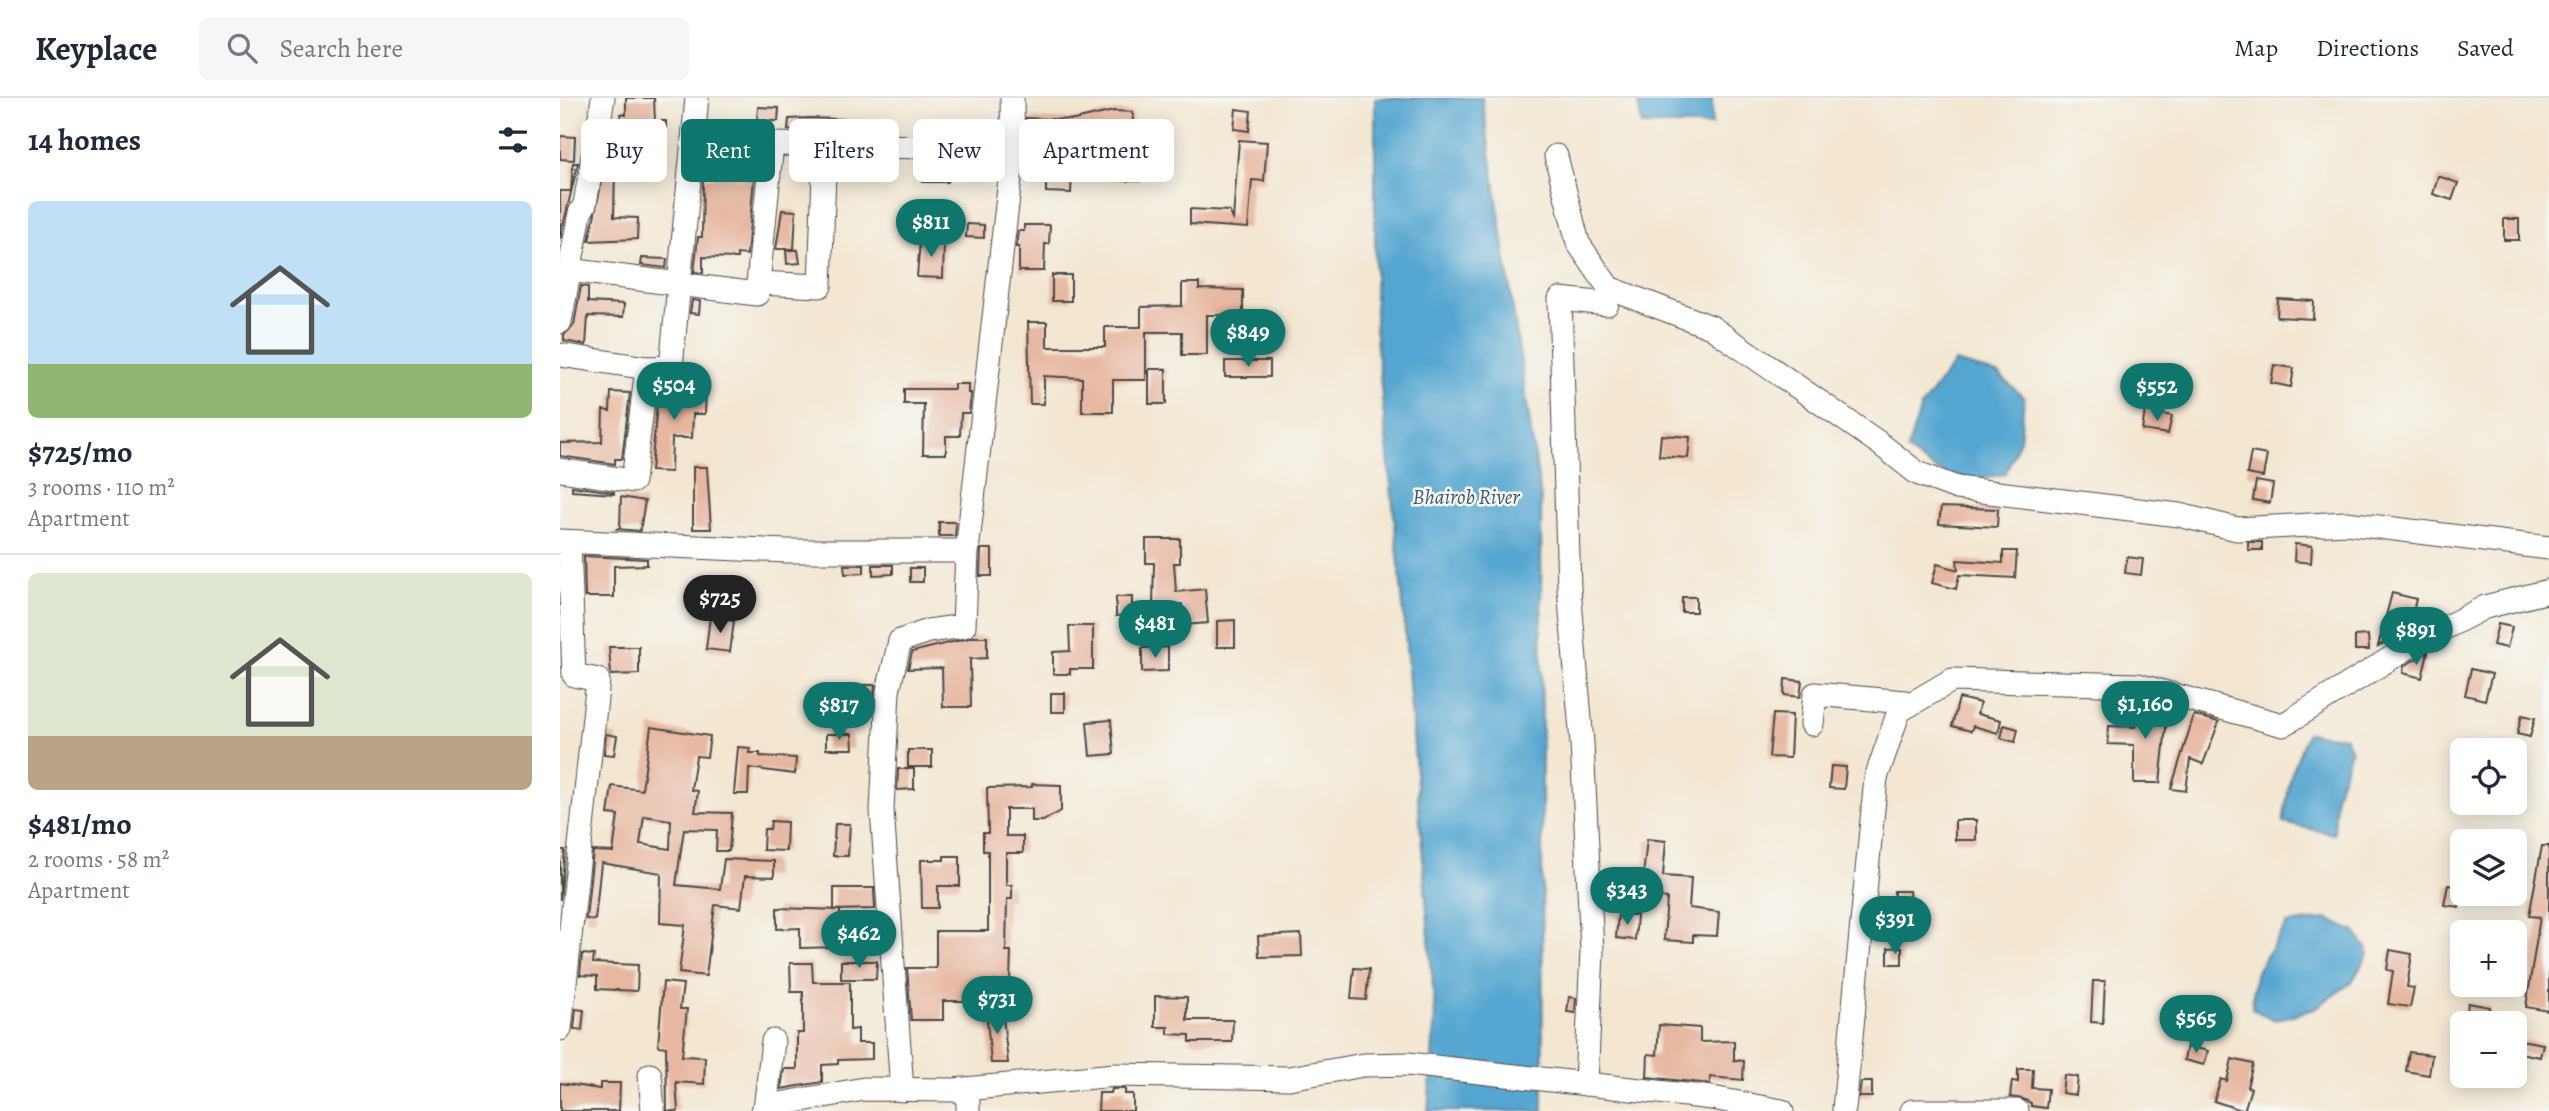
<!DOCTYPE html>
<html lang="en">
<head>
<meta charset="utf-8">
<style>
	body { margin:0; font-family:Alegreya,serif; background:#f6f6f7; color:#1f2937; height:100vh; display:flex; flex-direction:column; font-size:26px; white-space:nowrap }
	* { box-sizing:border-box; margin:0 }
	p { font-size:23px; color:#747a83 }
	.icon { flex:none; width:38px; height:38px; fill:none; stroke:currentColor; stroke-width:2; stroke-linecap:round; stroke-linejoin:round }
	.map { position:relative; flex:1; overflow:hidden }
	.panel { display:flex; flex-direction:column; background:#fff; width:560px }
	.panel>* { flex:none }
	.guide { position:absolute; left:21px; top:21px; width:665px; height:63px; display:flex; gap:14px }
	.fabs { position:absolute; left:1890px; top:640px; display:grid; gap:14px }
	.fabs a { display:grid; place-items:center; width:77px; height:77px; border-radius:10px; background:#fff; box-shadow:0 4px 18px #0003; font-size:35px }
	.price { position:absolute; translate:-50% -60px; padding:0 16px; border-radius:24px; background:#0f766e; color:#fff; font-size:23px; line-height:46px; filter:drop-shadow(0 2px 4px #0008) }
	.price::after { content:''; position:absolute; left:50%; top:42px; width:21px; height:16px; margin-left:-10px; background:inherit; clip-path:polygon(0 0,100% 0,50% 100%) }
	.price.selected { background:#222; color:#fff }
	ul { padding:0; list-style:none }
	li { display:grid; align-content:center; gap:14px; height:371px; padding:0 28px }
	li+li { border-top:2px solid #e0e1e3 }
	li span { display:grid; place-items:center; height:217px; border-radius:10px; color:#555 }
	li>.icon { margin-inline-start:auto }
	span .icon { width:126px; height:126px; fill:#fffc; stroke-width:1 }
	li b { font-size:30px }
	h2 { display:flex; justify-content:space-between; align-items:center; height:84px; padding:0 28px; font-size:30px }
	.chip { padding:0 24px; border-radius:10px; background:#fff; box-shadow:0 4px 18px #0003; font-size:24px; line-height:63px }
	.chip.selected { background:#0f766e; color:#fff }
	header { display:flex; align-items:center; gap:42px; box-sizing:border-box; height:98px; padding:0 35px; background:#fff; border-bottom:2px solid #e0e1e3 }
	header strong { font-size:33px }
	nav { display:flex; gap:38px; margin-inline-start:auto; font-size:24px }
	.search { width:490px; height:63px; background:#f6f6f7; display:flex; align-items:center; gap:18px; box-sizing:border-box; padding:0 24px; border-radius:10px; color:#747a83; font-size:26px }
	main { display:flex; flex:1; min-height:0 }
	.map>svg:first-child { display:block }
</style>
</head>
<body>
<header>
<strong>Keyplace</strong>
<div class="search"><svg class="icon" aria-label="search" viewBox="0 0 24 24"><circle cx="10" cy="10" r="6"/><path d="M15 15l6 6"/></svg>Search here</div>
<nav><a>Map</a><a>Directions</a><a>Saved</a></nav>
</header>
<main>
<section class="panel">
<h2>14 homes<svg class="icon" aria-label="filters" viewBox="0 0 24 24"><path d="M4 7h16M4 17h16"/><circle cx="9" cy="7" r="2"/><circle cx="15" cy="17" r="2"/></svg></h2>
<ul>
<li><span style="background:linear-gradient(#bfe0f5 75%,#8fb573 0)"><svg class="icon" aria-label="home" viewBox="0 0 24 24"><path d="M3 11l9-7 9 7M6 9v11h12V9"/></svg></span><div><b>$725/mo</b><p>3 rooms · 110 m²</p><p>Apartment</p></div></li>
<li><span style="background:linear-gradient(#dfe7d0 75%,#b9a48a 0)"><svg class="icon" aria-label="home" viewBox="0 0 24 24"><path d="M3 11l9-7 9 7M6 9v11h12V9"/></svg></span><div><b>$481/mo</b><p>2 rooms · 58 m²</p><p>Apartment</p></div></li>
</ul>
</section>
<div class="map">
<svg width="1989" height="1013" viewBox="0 0 1989 1013">
	<rect width="100%" height="100%" fill="#f6f6f2"/>
	<filter id="ink" filterUnits="userSpaceOnUse"><feTurbulence type="fractalNoise" baseFrequency=".0143" numOctaves="2"/><feDisplacementMap in="SourceGraphic" scale="14" xChannelSelector="R" yChannelSelector="G"/><feConvolveMatrix kernelMatrix="1 2 1 2 8 2 1 2 1" color-interpolation-filters="sRGB"/></filter>
	<filter id="wash" filterUnits="userSpaceOnUse"><feTurbulence type="fractalNoise" baseFrequency=".00686" numOctaves="4" result="noise"/><feDisplacementMap in="SourceGraphic" scale="28" xChannelSelector="R" yChannelSelector="G"/><feGaussianBlur stdDeviation="1.57" result="paint"/><feColorMatrix in="noise" values="0 0 0 0 0 0 0 0 0 0 0 0 0 0 0 0 0 1.4 0 .05"/><feComposite in="paint" operator="in"/></filter>
	<g filter="url(#wash)">
		<rect width="100%" height="100%" fill="#f3e7d2"/>
		<g fill="#55a6d0" stroke="#40687e" stroke-width="2">
			<path d="M815,0H922L981,401L983,1013H868L875,915L842,497L815,229Z"/>
			<path d="M1077,0H1152V27H1082Z"/>
			<path d="M1395,264L1438,276L1464,300L1460,342L1445,376C1397,385 1386,381 1347,352L1361,309Z"/>
			<path d="M1747,635L1785,639L1791,653L1776,697L1774,736L1723,725L1730,680Z"/>
			<path d="M1767,821L1795,834L1809,854L1792,884L1754,911L1715,922L1692,911L1695,876L1727,826Z"/>
		</g>
		<g id="blocks">
			<g fill="#e7b7a0" fill-rule="evenodd">
				<path d="M66,0H94L95,23H106V43H60L61,16L66,17Z"/>
				<path d="M198,9L219,10L218,23H197Z"/>
				<path d="M676,11L691,13L689,33L674,31Z"/>
				<path d="M554,13L573,14L572,48L579,47V83L553,82L554,72H537L538,48H499L498,71L465,70L466,20L514,22Z"/>
				<path d="M249,20L303,22L302,34L228,32L229,21Z"/>
				<path d="M0,38L15,39L14,62L0,61Z"/>
				<path d="M679,42L707,44L704,83L692,82L688,130L630,126V111L669,113L673,121Z"/>
				<path d="M48,54L64,55V70H55L54,119L78,120L77,141L29,143Z"/>
				<path d="M155,57L176,58L175,80L194,81L187,157L177,156V160L143,159V175L134,174L138,139H142L143,79L154,80Z"/>
				<path d="M305,62H323L321,83L303,82Z"/>
				<path d="M13,65H18L0,141V93H11Z"/>
				<path d="M363,65H389L388,84H363Z"/>
				<path d="M486,76H512L511,95L486,94Z"/>
				<path d="M1878,78L1898,85L1892,102L1873,96Z"/>
				<path d="M222,112L236,113L234,151H216Z"/>
				<rect x="1944" y="121" width="15" height="21"/>
				<path d="M407,126L424,127V140L406,139Z"/>
				<path d="M464,127H490L489,146H485L484,173H459V149H456L458,133H464Z"/>
				<path d="M360,142L384,143L383,180L357,179Z"/>
				<path d="M226,152H238L240,165L227,166Z"/>
				<path d="M82,160L107,161L106,170L81,167Z"/>
				<rect x="492" y="177" width="19" height="26"/>
				<path d="M622,185H639V191L683,192V217H647V257H622V234H586V282H553V314H522V280L484,278V306H470L468,224H487V249H545V229H581V209L622,208Z"/>
				<path d="M21,188L28,189V204L64,206L63,219L28,218L26,247L4,243V237L14,227Z"/>
				<path d="M1718,201L1754,203L1753,221L1717,219Z"/>
				<path d="M132,202L140,203L139,216L130,215Z"/>
				<rect x="665" y="263" width="45" height="16"/>
				<path d="M1714,267L1734,270L1731,289L1711,285Z"/>
				<rect x="589" y="271" width="17" height="35"/>
				<path d="M105,283L104,292L146,293L145,316H133L132,340H112L111,374L91,373L99,284Z"/>
				<path d="M394,286H408V295H411L409,315H401L400,338H386V356H363L364,306H344V291H394Z"/>
				<path d="M51,294L70,295L62,361H55V366L0,358V345L42,344L43,312L50,313Z"/>
				<path d="M1585,313L1612,318L1608,336L1582,332Z"/>
				<path d="M1101,337L1130,339L1128,360L1099,358Z"/>
				<path d="M1691,354L1707,357L1703,379L1687,376Z"/>
				<path d="M133,369H147L151,431H133Z"/>
				<path d="M1696,383L1713,386L1710,405L1693,402Z"/>
				<path d="M12,388L54,394V396L12,393Z"/>
				<path d="M61,399L85,403L80,433L57,431L60,429Z"/>
				<path d="M1381,409L1438,411L1437,429L1379,426Z"/>
				<path d="M379,424H396L395,438H379Z"/>
				<path d="M586,441H620V465H614L616,494L645,491L648,525L624,527L622,506L593,508L594,465H586Z"/>
				<rect x="1688" y="444" width="14" height="8"/>
				<path d="M1735,446L1752,448L1751,465L1734,463Z"/>
				<path d="M421,451H432V478H420Z"/>
				<path d="M1443,453H1457L1455,480L1399,477L1396,491L1372,485L1377,466L1398,472L1397,462L1443,465Z"/>
				<path d="M24,458L87,461V467L54,468V499H25Z"/>
				<path d="M1567,459L1583,461L1581,477L1565,475Z"/>
				<path d="M284,467H304V475L285,476Z"/>
				<path d="M313,467H333V476L313,477Z"/>
				<rect x="350" y="470" width="13" height="14"/>
				<path d="M1832,495L1856,501L1848,533L1818,548Z"/>
				<path d="M556,499H572V517L556,518Z"/>
				<rect x="1122" y="499" width="14" height="15"/>
				<path d="M150,519L174,523L170,554L146,551Z"/>
				<path d="M675,522V549H657V523Z"/>
				<path d="M1938,526L1952,529L1947,550L1933,547Z"/>
				<path d="M509,528H533V571H510V576H493V554L510,553Z"/>
				<path d="M1808,537L1809,552H1795V538Z"/>
				<path d="M413,539H427V560L410,561L411,609H383L382,570L348,571L352,554Z"/>
				<path d="M49,549H79V576L51,577Z"/>
				<path d="M608,549V573L582,574V550Z"/>
				<path d="M1868,554L1862,580L1843,575L1844,568Z"/>
				<path d="M1911,571L1932,576L1925,602L1905,597Z"/>
				<path d="M1225,581L1242,583L1240,599L1224,597Z"/>
				<path d="M297,587H315L313,611H297Z"/>
				<rect x="491" y="595" width="14" height="19"/>
				<path d="M1399,600L1420,605L1417,616L1441,622L1438,635L1413,628L1411,633L1392,628Z"/>
				<path d="M1578,601L1608,610L1600,685H1574V647L1548,646L1549,628L1575,629Z"/>
				<path d="M1213,616L1232,617L1230,660L1209,659Z"/>
				<path d="M1634,617L1659,624L1643,666L1630,661L1626,693L1611,691Z"/>
				<path d="M1962,617L1975,620L1970,639L1957,636Z"/>
				<path d="M551,622L554,656L530,658L527,624Z"/>
				<path d="M1444,627L1458,631L1455,644L1441,640Z"/>
				<path d="M91,629L150,638L147,659L136,658L131,692L138,693L135,714L172,715L169,753H156L157,732L124,731L116,787L160,791L164,761L214,763V779L185,778L181,810L155,807L146,878L119,875L125,827L100,825L101,775L41,765L35,822L26,821L33,753L53,754L58,717L48,716L52,688L82,692ZM84,718L111,722L110,751L80,746Z"/>
				<path d="M46,636L57,638L54,657L44,656Z"/>
				<path d="M266,636H292L293,651H266Z"/>
				<path d="M178,649L190,650L189,655H200V658L236,660L235,676L189,670L188,696H174Z"/>
				<rect x="348" y="652" width="24" height="17"/>
				<path d="M1271,668L1286,669L1284,691L1269,690Z"/>
				<path d="M338,671H354V691L337,692Z"/>
				<path d="M472,686L501,687V713L483,723H472V711H446V738H463V755H446V787H452V801H447L446,853H451L450,883H421V903H383V922H351L347,870H376V833H428V753H423V735H428L427,690L472,689Z"/>
				<rect x="1395" y="722" width="21" height="20"/>
				<path d="M211,723L227,724L226,753L203,752L204,731H210Z"/>
				<path d="M275,726H290L288,758H273Z"/>
				<path d="M1087,741L1106,743L1103,778L1131,780L1129,810L1159,814L1157,838L1133,837V844L1104,842L1107,800L1086,798V788H1082Z"/>
				<path d="M1982,748H1989V913L1966,909L1980,819L1969,818Z"/>
				<path d="M0,752H5L0,802Z"/>
				<path d="M384,758H400V788H378V810H362L361,762H384Z"/>
				<path d="M1888,787L1902,789L1899,809L1884,807Z"/>
				<path d="M274,790H314L315,811L274,812Z"/>
				<path d="M1334,793H1349L1350,809H1334Z"/>
				<path d="M217,810L280,812V849L240,850V830L217,831Z"/>
				<path d="M1058,816L1077,817L1075,842L1056,840Z"/>
				<path d="M741,836L742,858L699,859L698,838Z"/>
				<path d="M1342,849V866H1328V850Z"/>
				<path d="M1830,852L1852,856L1847,889L1854,890L1850,909L1828,906L1833,873L1827,872Z"/>
				<path d="M22,856L34,857L33,865L78,867L77,893L37,891V878L20,877Z"/>
				<path d="M281,863H317L316,881H281Z"/>
				<path d="M230,865H252L253,884H290V932L298,931V945H312V961L278,962V966L262,967V984L221,991L224,971H237V935H243V894H231Z"/>
				<path d="M794,870L809,871L806,902L791,901Z"/>
				<path d="M1533,883H1545L1543,925L1531,924Z"/>
				<path d="M103,884L123,886L120,911H127L122,958L145,959L144,986L116,984L118,1013H107L106,949L98,948Z"/>
				<path d="M595,898L627,899V922H673L672,944H630V937L608,936V929H595Z"/>
				<path d="M1009,899L1016,900L1015,915L1007,914Z"/>
				<path d="M1908,905L1930,909L1928,926H1905Z"/>
				<path d="M442,910L448,965H431L426,911Z"/>
				<path d="M16,911L24,912L22,932L14,931Z"/>
				<path d="M1099,927L1140,930V944L1174,943V962L1184,963L1183,982L1150,979V986L1087,979L1088,956L1097,957Z"/>
				<path d="M1955,941L1983,946L1980,959L1955,954Z"/>
				<path d="M1627,948L1648,953L1644,967L1624,962Z"/>
				<path d="M1849,954L1872,957L1869,977L1846,973Z"/>
				<path d="M1672,961L1693,966L1687,989L1691,990L1684,1013L1654,1003L1661,981L1667,983Z"/>
				<path d="M1458,971H1473L1472,990L1488,991L1486,1010L1471,1008V1005L1463,1001L1450,999L1452,983L1458,984Z"/>
				<path d="M1504,977L1518,979L1516,997L1502,995Z"/>
				<path d="M1301,984H1312V999H1299Z"/>
				<path d="M0,985L40,991V985H60L59,1013H0Z"/>
				<path d="M552,991H565V996H573V1013H538L539,995H551Z"/>
			</g>
		</g>
	</g>
	<g filter="url(#ink)">
		<use href="#blocks" fill-opacity="0" stroke="#494744" stroke-width="2"/>
		<g fill="none" stroke-linecap="round" stroke-linejoin="round">
			<defs>
				<g id="minor">
					<path d="M996,58L1018,145L1049,190L1151,229L1319,345L1357,375L1397,390L1619,417L1677,431L1786,425L1989,450"/>
					<path d="M9,172L197,196L212,46L365,49L453,55"/>
					<path d="M198,185L260,188L265,46"/>
					<path d="M0,224L20,115L25,106L43,0"/>
					<path d="M0,257L87,270L111,269L137,0"/>
					<path d="M0,372L73,383L87,270"/>
					<path d="M0,443L226,453H407L404,528L368,533L340,543L328,593L322,712L342,992"/>
					<path d="M407,453L453,55L452,0"/>
					<path d="M1252,626L1255,596L1345,604"/>
					<path d="M0,931L38,582L14,577L9,444"/>
					<path d="M90,977L93,1013"/>
					<path d="M1026,986L1032,853L1022,645L1009,490L1000,201L1047,206"/>
					<path d="M205,1011L213,943"/>
					<path d="M1284,1011L1316,680L1339,613L1392,582L1578,587L1723,627L1852,547L1925,509L1989,493"/>
					<path d="M202,1013L214,1007L304,991L394,992L555,977L729,980L804,967L848,966L1152,1000L1222,1013"/>
					<path d="M408,1013V1004"/>
					<path d="M1352,1013H1457"/>
				</g>
			</defs>
			<use href="#minor" stroke="#494744" stroke-width="25"/>
			<use href="#minor" stroke="#fff" stroke-width="23"/>
		</g>
	</g>
	<g text-anchor="middle" stroke-width="5" stroke-linejoin="round" paint-order="stroke">
		<g font-size="21" font-style="italic" fill="#3c5c6d" stroke="#f6f6f2">
			<text x="906" y="406">Bhairob River</text>
		</g>
	</g>
</svg>
<div class="fabs">
<a><svg class="icon" aria-label="locate" viewBox="0 0 24 24"><circle cx="12" cy="12" r="6"/><path d="M12 2v4M12 18v4M2 12h4M18 12h4"/></svg></a>
<a><svg class="icon" aria-label="layers" viewBox="0 0 24 24"><path d="M12 4l9 5-9 5-9-5zM3 14l9 5 9-5"/></svg></a>
<a>+</a>
<a>−</a>
</div>
<b class="price" style="left:371px;top:161px">$811</b>
<b class="price" style="left:688px;top:271px">$849</b>
<b class="price" style="left:114px;top:324px">$504</b>
<b class="price" style="left:1597px;top:325px">$552</b>
<b class="price selected" style="left:160px;top:537px">$725</b>
<b class="price" style="left:595px;top:562px">$481</b>
<b class="price" style="left:1856px;top:569px">$891</b>
<b class="price" style="left:1585px;top:643px">$1,160</b>
<b class="price" style="left:279px;top:644px">$817</b>
<b class="price" style="left:1067px;top:829px">$343</b>
<b class="price" style="left:1335px;top:858px">$391</b>
<b class="price" style="left:299px;top:872px">$462</b>
<b class="price" style="left:437px;top:938px">$731</b>
<b class="price" style="left:1636px;top:957px">$565</b>
<div class="guide">
<a class="chip">Buy</a>
<a class="chip selected">Rent</a>
<a class="chip">Filters</a>
<a class="chip">New</a>
<a class="chip">Apartment</a>
</div>
</div>
</main>
</body>
</html>
